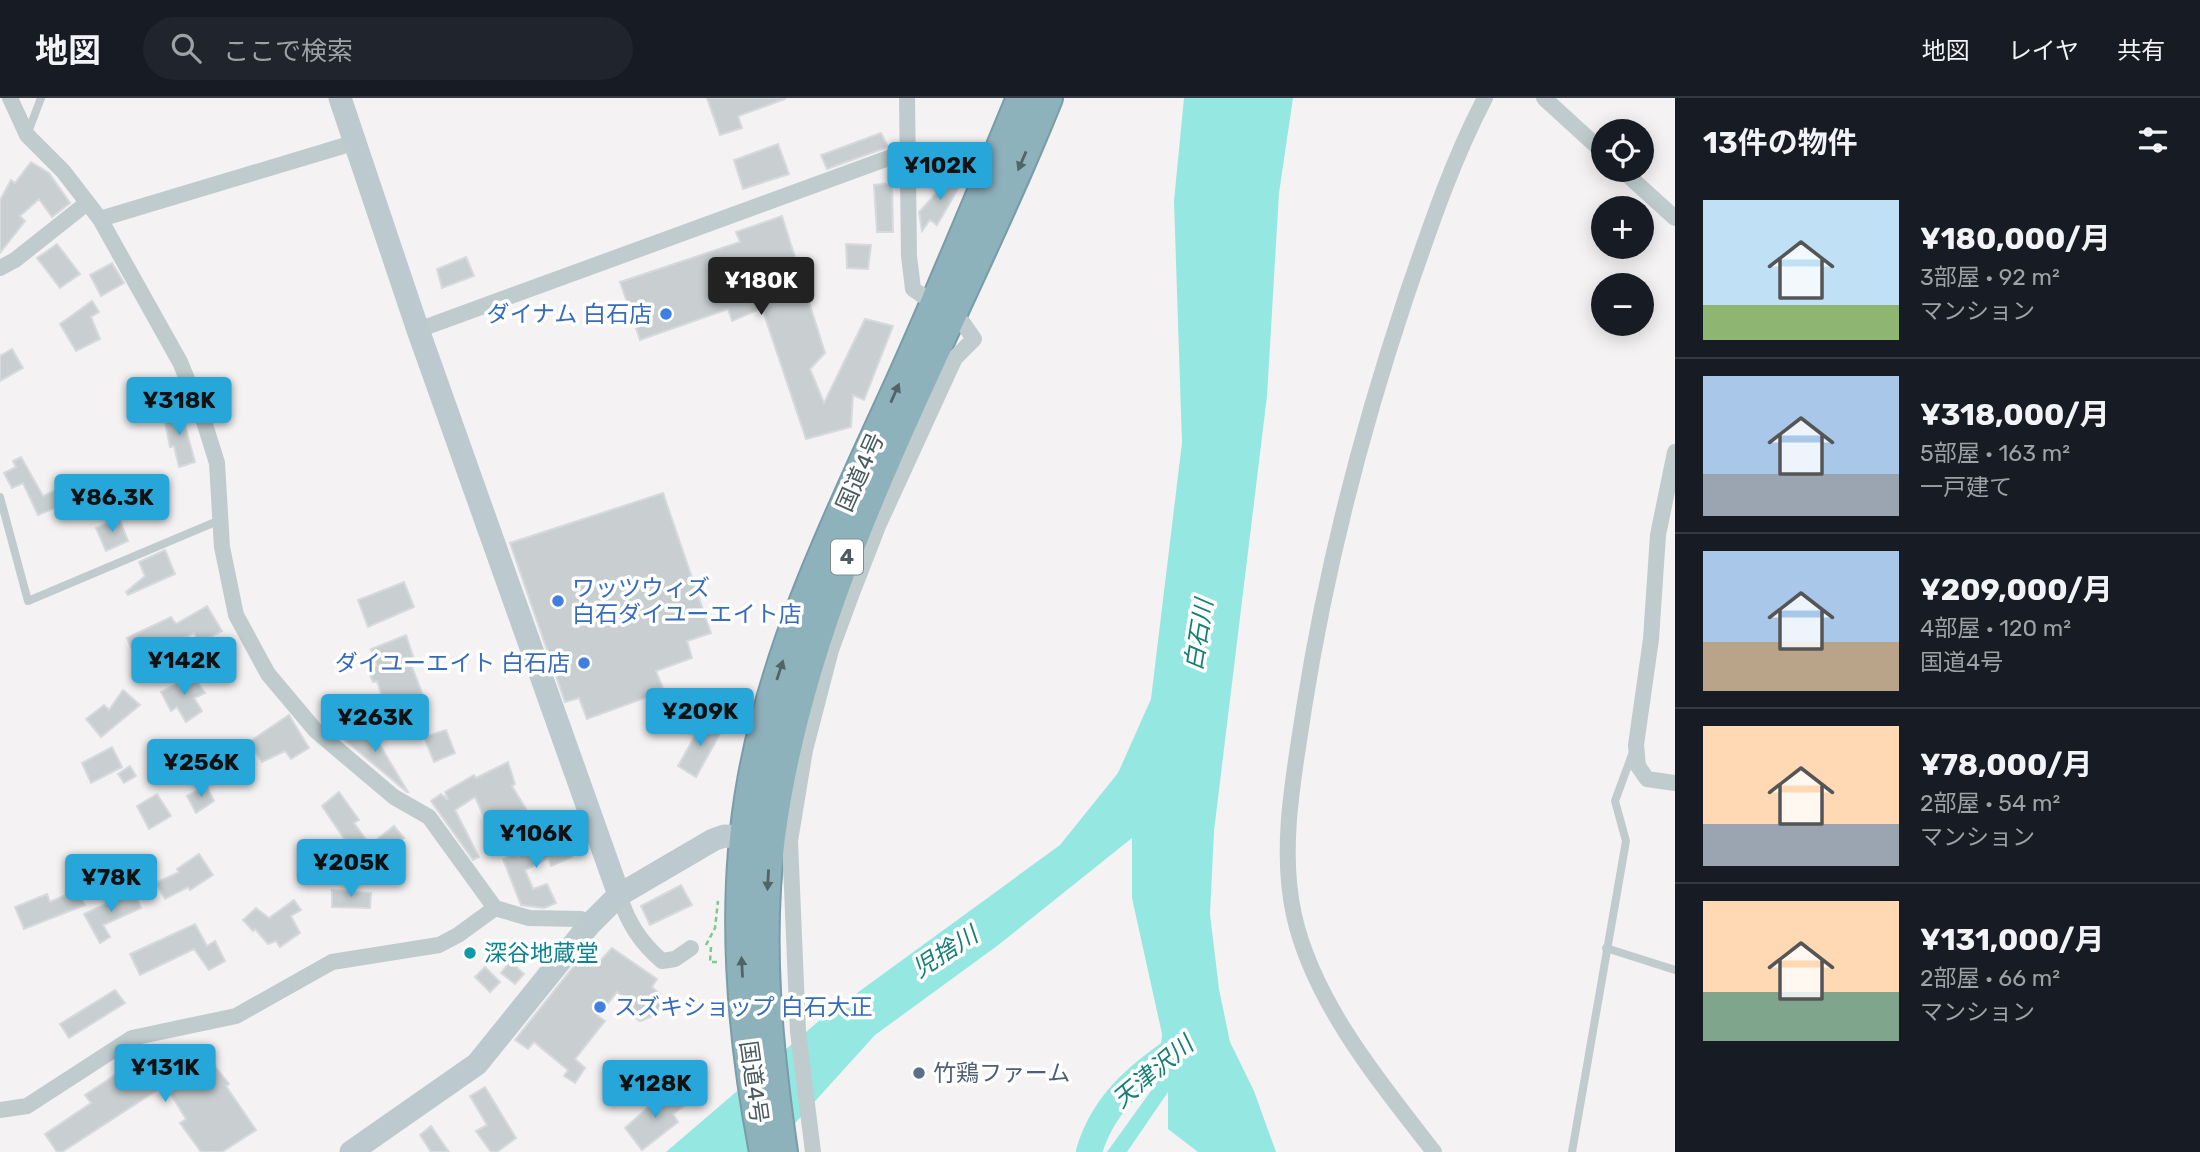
<!DOCTYPE html>
<html lang="ja">
<head>
<meta charset="utf-8">
<style>
	body { margin:0; font-family:Rubik,"Noto Sans JP",sans-serif; background:#20242c; color:#f1f3f6; height:100vh; display:flex; flex-direction:column; font-size:26px; white-space:nowrap }
	* { box-sizing:border-box; margin:0 }
	p { font-size:23px; color:#9ea1a6 }
	.icon { flex:none; width:38px; height:38px; fill:none; stroke:currentColor; stroke-width:2; stroke-linecap:round; stroke-linejoin:round }
	.map { position:relative; flex:1; overflow:hidden }
	.panel { display:flex; flex-direction:column; background:#171b24; width:525px }
	.panel>* { flex:none }
	.tools { position:absolute; left:1591px; top:21px; display:grid; gap:14px }
	.tools a { display:grid; place-items:center; width:63px; height:63px; border-radius:50%; background:#171b24; box-shadow:0 4px 18px #0003; font-size:35px }
	.price { position:absolute; translate:-50% -60px; padding:0 16px; border-radius:7px; background:#27a7d9; color:#111; font-size:23px; line-height:46px; filter:drop-shadow(0 2px 4px #0008) }
	.price::after { content:''; position:absolute; left:50%; top:42px; width:21px; height:16px; margin-left:-10px; background:inherit; clip-path:polygon(0 0,100% 0,50% 100%) }
	.price.selected { background:#222; color:#fff }
	ul { padding:0; list-style:none }
	li { display:flex; align-items:center; gap:21px; height:175px; padding:0 28px }
	li+li { border-top:2px solid #363941 }
	li span { display:grid; place-items:center; flex:none; width:196px; height:140px; border-radius:0px; color:#555 }
	li>.icon { margin-inline-start:auto }
	span .icon { width:84px; height:84px; fill:#fffc; stroke-width:1 }
	li b { font-size:30px }
	h2 { display:flex; justify-content:space-between; align-items:center; height:84px; padding:0 28px; font-size:30px }
	header { display:flex; align-items:center; gap:42px; box-sizing:border-box; height:98px; padding:0 35px; background:#171b24; border-bottom:2px solid #363941 }
	header strong { font-size:33px }
	nav { display:flex; gap:38px; margin-inline-start:auto; font-size:24px }
	.search { width:490px; height:63px; background:#20242c; display:flex; align-items:center; gap:18px; box-sizing:border-box; padding:0 24px; border-radius:38px; color:#9ea1a6; font-size:26px }
	main { display:flex; flex:1; min-height:0 }
	.map>svg:first-child { display:block }
</style>
</head>
<body>
<header>
<strong>地図</strong>
<div class="search"><svg class="icon" aria-label="search" viewBox="0 0 24 24"><circle cx="10" cy="10" r="6"/><path d="M15 15l6 6"/></svg>ここで検索</div>
<nav><a>地図</a><a>レイヤ</a><a>共有</a></nav>
</header>
<main>
<div class="map">
<svg width="1675" height="1054" viewBox="0 0 1675 1054">
	<rect width="100%" height="100%" fill="#f4f2f3"/>
	<path fill="#95e7e1" d="M1184,0H1293L1279,95L1267,298L1214,733L1210,816L1219,891L1230,944L1254,993L1276,1054H1198L1168,1031V994L1127,1054H1107L1158,983L1162,936L1132,800V740L997,848L875,937L769,1054H666L820,922L1060,747L1118,675L1151,601L1182,345L1174,103Z"/>
	<g fill="none" stroke-linecap="round" stroke-linejoin="round">
		<path stroke="#95e7e1" stroke-width="26" d="M1089,1054C1104,1001 1146,970 1190,941"/>
	</g>
	<g fill="#c9cfd1" stroke="#d7dadd" stroke-width="2">
		<path d="M707,0H785V1L738,18L742,30L720,37Z"/>
		<path d="M881,35L888,49L827,71L821,57Z"/>
		<path d="M778,46L789,76L743,91L734,62Z"/>
		<path d="M31,64L49,75L70,105L52,119L39,101L20,118L25,123L0,155V102L11,82L15,85Z"/>
		<path d="M954,76L962,84L937,127L930,122L922,133L919,114Z"/>
		<path d="M892,85L893,134H877L874,87Z"/>
		<path d="M782,118L825,255L810,271L824,305L865,221L893,228L864,302L853,297L851,329L806,341L762,210L732,223L728,211L640,242L620,184L740,144L736,134Z"/>
		<path d="M57,146L80,176L60,190L37,160Z"/>
		<path d="M846,146L871,147L868,171L847,170Z"/>
		<path d="M466,159L474,178L442,190L437,171Z"/>
		<path d="M112,165L124,185L101,198L90,177Z"/>
		<path d="M92,203L99,214L91,219L100,241L76,253L60,226Z"/>
		<path d="M12,251L23,270L0,283V258Z"/>
		<path d="M180,310L195,364L179,369L174,348L170,349L163,314Z"/>
		<path d="M21,359L43,398L56,392L62,407L38,417L23,385L12,390L4,375L16,369L13,363Z"/>
		<path d="M663,395L711,535L687,543L692,560L656,573L664,593L587,621L579,600L565,604L510,445Z"/>
		<path d="M119,420L128,443L106,453L96,430Z"/>
		<path d="M165,452L175,476L128,497L126,494L145,478L139,464Z"/>
		<path d="M404,484L414,509L368,529L358,502Z"/>
		<path d="M207,508L222,533L199,545L194,535L137,562L127,540L171,519L176,526Z"/>
		<path d="M406,537L415,564L411,566L425,603L388,617L377,583L373,584L368,572L377,568L371,551Z"/>
		<path d="M193,577L205,595L194,600L202,613L186,624L177,609L171,613L161,594Z"/>
		<path d="M123,592L140,607L101,639L86,621L104,607L109,612Z"/>
		<path d="M289,617L309,650L291,661L285,653L262,664L249,644Z"/>
		<path d="M704,622L722,632L696,679L678,668Z"/>
		<path d="M369,629L408,694H407L346,643Z"/>
		<path d="M446,632L455,655L434,664L424,639Z"/>
		<path d="M112,649L122,669L91,685L82,665Z"/>
		<path d="M508,664L515,686L512,688L526,711L509,721L513,730L493,739L475,699L455,712L479,759L473,762L431,703L441,696L448,702L445,694L474,677L476,680Z"/>
		<path d="M130,668L136,678L124,685L118,676Z"/>
		<path d="M206,688L214,703L196,715L187,698Z"/>
		<path d="M339,694L359,722L354,725L370,747L394,728L404,740L364,770L322,708Z"/>
		<path d="M157,696L171,718L149,731L137,708Z"/>
		<path d="M550,733L552,738L561,735L572,759L551,768L548,760L525,772L533,791L547,786L556,805L544,810L521,807L503,761L517,754L518,758L542,745L539,739Z"/>
		<path d="M199,756L213,777L190,792L188,789L165,801L156,785L179,774L177,771Z"/>
		<path d="M681,787L692,807L650,827L641,808Z"/>
		<path d="M77,792L85,807L24,831L15,809L47,796L50,804Z"/>
		<path d="M332,792L371,795L370,810L332,809Z"/>
		<path d="M134,793L141,810L103,827L110,839L100,845L84,816Z"/>
		<path d="M294,802L301,812L291,818L300,835L280,849L276,843L268,846L255,831L253,833L243,822L256,810L269,820Z"/>
		<path d="M195,826L207,848L215,843L225,863L209,872L194,851L140,877L130,856Z"/>
		<path d="M612,850L657,881L652,889L660,896L663,906L655,917L640,923L630,916L634,906L617,894L598,918L605,923L575,961L585,970L575,985L564,978L568,972L534,944L528,951L515,942L585,854L599,864Z"/>
		<path d="M510,863L524,876L515,886L501,875Z"/>
		<path d="M485,869L500,884L490,894L475,879Z"/>
		<path d="M115,892L125,905L69,940L60,926Z"/>
		<path d="M199,948L229,986L226,988L256,1032L222,1054H201L180,1025L186,1021L165,987L62,1054H57L45,1036L91,1005L85,997L135,964L148,983Z"/>
		<path d="M485,989L516,1040L497,1054H491L476,1033L487,1027L470,998Z"/>
		<path d="M674,994L685,1007L673,1016L678,1024L642,1052L625,1030L662,997L665,1001Z"/>
		<path d="M431,1028L449,1054H431L420,1037Z"/>
	</g>
	<g fill="none" stroke-linecap="round" stroke-linejoin="round">
		<defs>
			<g id="highway">
				<path d="M764,1054C741,934 730,805 752,683C777,542 842,412 901,282C943,189 982,94 1021,0"/>
				<path d="M783,1054C768,950 757,843 771,738C806,476 951,242 1048,0"/>
			</g>
		</defs>
		<use href="#highway" stroke="#799da8" stroke-width="32"/>
		<g stroke="#7fc990" stroke-width="2.5" stroke-dasharray="5 3.5" stroke-linecap="butt">
			<path d="M706,847L715,830L718,803"/>
			<path d="M711,849L710,864H719"/>
		</g>
		<g stroke="#bfcbcd" stroke-width="8">
			<path d="M28,34L41,0"/>
			<path d="M0,399L28,503L220,422"/>
			<path d="M1606,850L1675,872"/>
			<path d="M1572,1054L1626,743L1615,703L1633,654"/>
		</g>
		<g stroke="#bfcbcd" stroke-width="16">
			<path d="M10,0L27,37L63,73L100,121L180,264L202,317L217,365L222,449L236,517L268,576L316,633L394,699L429,719L495,810L529,820L581,821L590,826"/>
			<path d="M1544,0L1603,54"/>
			<path d="M1622,72L1675,120"/>
			<path d="M100,121L353,45"/>
			<path d="M0,170L15,162L87,105"/>
			<path d="M418,232L905,54"/>
			<path d="M1675,354L1658,437L1651,541L1636,647L1638,668L1647,681L1675,685"/>
			<path d="M619,797C628,825 640,844 662,863L675,861L691,850"/>
			<path d="M0,1012L27,1008L132,940L236,918L332,864L439,847L458,837L495,810"/>
			<path d="M813,1054L798,934L790,743L805,652L831,552L852,495L878,428L955,260L974,241L963,225L913,191L909,158L907,0"/>
			<path d="M1434,1054C1381,986 1313,904 1294,817C1279,750 1294,677 1304,610C1326,470 1361,334 1406,199C1429,132 1452,63 1485,0"/>
		</g>
		<g stroke="#bccacf" stroke-width="23">
			<path d="M340,0L418,232L619,797"/>
			<path d="M351,1054L477,966L590,826L619,797L713,742L724,738L761,740"/>
		</g>
		<use href="#highway" stroke="#8eb2bc" stroke-width="28"/>
	</g>
	<defs><path id="oneway-solid" d="M-6-.8H1V-3.2L6.5 0L1 3.2V.8H-6Z" transform="scale(1.75)"/></defs>
	<g fill="#526467">
		<use href="#oneway-solid" transform="translate(1022 63) rotate(113)"/>
		<use href="#oneway-solid" transform="translate(895 295) rotate(-66)"/>
		<use href="#oneway-solid" transform="translate(780 572) rotate(-72)"/>
		<use href="#oneway-solid" transform="translate(768 782) rotate(93)"/>
		<use href="#oneway-solid" transform="translate(742 869) rotate(-93)"/>
	</g>
	<g fill="#3f7fe0" stroke="#fff" stroke-width="2.5">
		<circle cx="666" cy="216" r="7"/>
		<circle cx="558" cy="503" r="7"/>
		<circle cx="584" cy="565" r="7"/>
		<circle cx="600" cy="909" r="7"/>
	</g>
	<circle fill="#0f9aa8" stroke="#fff" stroke-width="2.5" cx="470" cy="855" r="7"/>
	<circle fill="#5c6f8a" stroke="#fff" stroke-width="2.5" cx="919" cy="975" r="7"/>
	<g text-anchor="middle" stroke-width="7" stroke-linejoin="round" paint-order="stroke">
		<rect fill="#fff" stroke="#818c8e" stroke-width="2" x="831" y="441.5" width="32" height="35" rx="5"/>
		<g font-size="21" font-weight="bold" fill="#4b5b5e">
			<text x="847" y="466">4</text>
		</g>
		<g font-size="23" fill="#366cbe" stroke="#fff" text-anchor="end">
			<text x="652" y="224">ダイナム 白石店</text>
			<text x="572" y="498" text-anchor="start">ワッツウィズ<tspan x="572" dy="26">白石ダイユーエイト店</tspan></text>
			<text x="570" y="573">ダイユーエイト 白石店</text>
			<text x="614" y="917" text-anchor="start">スズキショップ 白石大正</text>
		</g>
		<g font-size="23" fill="#4b5b5e" stroke="#fff">
			<text transform="translate(860 374) rotate(-66)" y="8">国道4号</text>
			<text transform="translate(754 984) rotate(82)" y="8">国道4号</text>
		</g>
		<g font-size="23" fill="#0d838f" stroke="#fff" text-anchor="start">
			<text x="484" y="863">深谷地蔵堂</text>
		</g>
		<g font-size="23" fill="#4e5e75" stroke="#fff" text-anchor="start">
			<text x="933" y="983">竹鶏ファーム</text>
		</g>
		<g font-size="24" font-style="italic" fill="#168078" stroke="#fff">
			<text transform="translate(1199 537) rotate(-81)" y="8">白石川</text>
			<text transform="translate(945 854) rotate(-33)" y="8">児捨川</text>
			<text transform="translate(1153 974) rotate(-40)" y="8">天津沢川</text>
		</g>
	</g>
</svg>
<div class="tools">
<a><svg class="icon" aria-label="locate" viewBox="0 0 24 24"><circle cx="12" cy="12" r="6"/><path d="M12 2v4M12 18v4M2 12h4M18 12h4"/></svg></a>
<a>+</a>
<a>−</a>
</div>
<b class="price" style="left:940px;top:104px">¥102K</b>
<b class="price selected" style="left:761px;top:219px">¥180K</b>
<b class="price" style="left:179px;top:339px">¥318K</b>
<b class="price" style="left:112px;top:436px">¥86.3K</b>
<b class="price" style="left:184px;top:599px">¥142K</b>
<b class="price" style="left:700px;top:650px">¥209K</b>
<b class="price" style="left:375px;top:656px">¥263K</b>
<b class="price" style="left:201px;top:701px">¥256K</b>
<b class="price" style="left:536px;top:772px">¥106K</b>
<b class="price" style="left:351px;top:801px">¥205K</b>
<b class="price" style="left:111px;top:816px">¥78K</b>
<b class="price" style="left:165px;top:1006px">¥131K</b>
<b class="price" style="left:655px;top:1022px">¥128K</b>
</div>
<section class="panel">
<h2>13件の物件<svg class="icon" aria-label="filters" viewBox="0 0 24 24"><path d="M4 7h16M4 17h16"/><circle cx="9" cy="7" r="2"/><circle cx="15" cy="17" r="2"/></svg></h2>
<ul>
<li><span style="background:linear-gradient(#bfe0f5 75%,#8fb573 0)"><svg class="icon" aria-label="home" viewBox="0 0 24 24"><path d="M3 11l9-7 9 7M6 9v11h12V9"/></svg></span><div><b>¥180,000/月</b><p>3部屋 · 92 m²</p><p>マンション</p></div></li>
<li><span style="background:linear-gradient(#a9c7e8 70%,#9aa5b1 0)"><svg class="icon" aria-label="home" viewBox="0 0 24 24"><path d="M3 11l9-7 9 7M6 9v11h12V9"/></svg></span><div><b>¥318,000/月</b><p>5部屋 · 163 m²</p><p>一戸建て</p></div></li>
<li><span style="background:linear-gradient(#a9c7e8 65%,#b9a48a 0)"><svg class="icon" aria-label="home" viewBox="0 0 24 24"><path d="M3 11l9-7 9 7M6 9v11h12V9"/></svg></span><div><b>¥209,000/月</b><p>4部屋 · 120 m²</p><p>国道4号</p></div></li>
<li><span style="background:linear-gradient(#ffd9b3 70%,#9aa5b1 0)"><svg class="icon" aria-label="home" viewBox="0 0 24 24"><path d="M3 11l9-7 9 7M6 9v11h12V9"/></svg></span><div><b>¥78,000/月</b><p>2部屋 · 54 m²</p><p>マンション</p></div></li>
<li><span style="background:linear-gradient(#ffd9b3 65%,#7fa58c 0)"><svg class="icon" aria-label="home" viewBox="0 0 24 24"><path d="M3 11l9-7 9 7M6 9v11h12V9"/></svg></span><div><b>¥131,000/月</b><p>2部屋 · 66 m²</p><p>マンション</p></div></li>
</ul>
</section>
</main>
</body>
</html>
